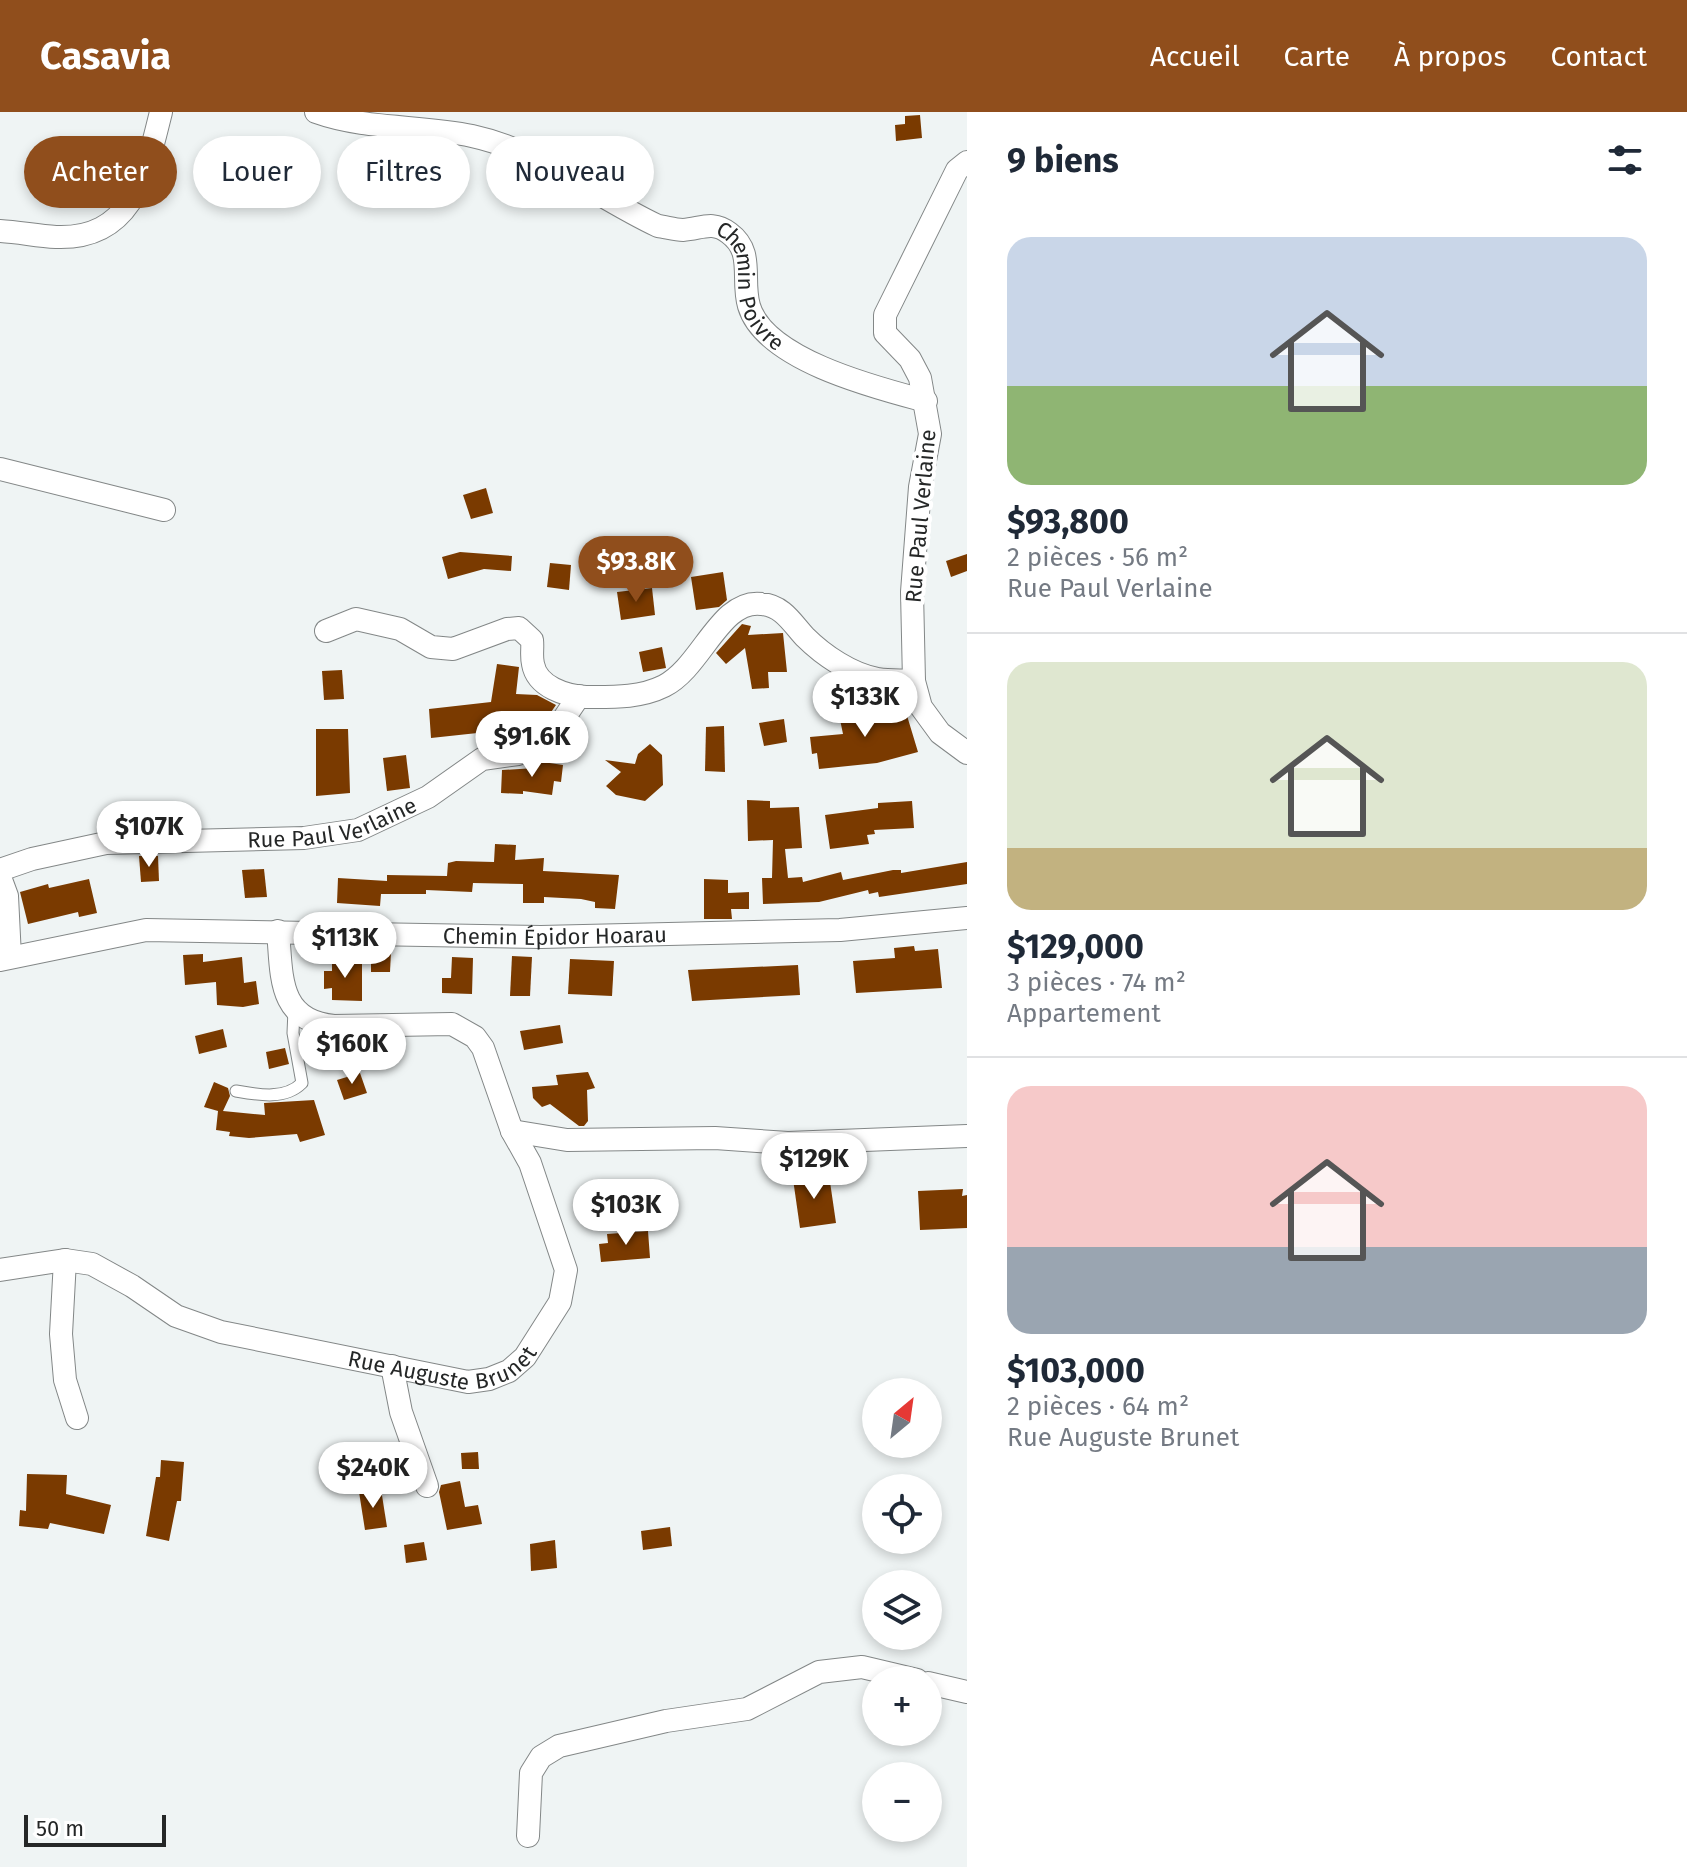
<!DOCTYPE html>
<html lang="fr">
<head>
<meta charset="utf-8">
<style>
	body { margin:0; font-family:"Fira Sans",sans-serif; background:#f6f6f7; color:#1f2937; height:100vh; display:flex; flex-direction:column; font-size:30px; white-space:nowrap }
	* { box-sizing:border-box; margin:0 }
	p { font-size:26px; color:#747a83 }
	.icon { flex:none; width:44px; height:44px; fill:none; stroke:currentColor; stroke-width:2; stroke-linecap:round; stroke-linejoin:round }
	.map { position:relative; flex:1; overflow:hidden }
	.details { display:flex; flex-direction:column; background:#fff; width:720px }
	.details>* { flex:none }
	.guide { position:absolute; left:24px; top:24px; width:760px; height:72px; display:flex; gap:16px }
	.needle { width:52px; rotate:29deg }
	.fabs { position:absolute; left:862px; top:1266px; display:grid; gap:16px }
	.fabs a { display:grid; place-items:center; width:80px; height:80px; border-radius:50%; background:#fff; box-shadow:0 4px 12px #0003; font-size:40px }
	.scale { position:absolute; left:24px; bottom:20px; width:142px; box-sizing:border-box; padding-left:8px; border:4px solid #252727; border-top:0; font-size:22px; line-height:28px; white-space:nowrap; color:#252727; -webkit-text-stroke:6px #fff; paint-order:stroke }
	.price { position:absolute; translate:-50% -68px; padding:0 18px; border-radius:28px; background:#fff; color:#222; font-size:26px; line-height:52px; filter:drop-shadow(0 2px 4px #0008) }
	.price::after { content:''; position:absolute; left:50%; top:48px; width:24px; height:18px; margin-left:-12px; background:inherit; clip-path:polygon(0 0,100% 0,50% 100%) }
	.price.current { background:#904e1c; color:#fff }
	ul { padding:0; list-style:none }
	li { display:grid; align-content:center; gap:16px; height:424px; padding:0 40px }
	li+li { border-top:2px solid #e0e1e3 }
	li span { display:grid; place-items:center; height:248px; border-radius:24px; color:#555 }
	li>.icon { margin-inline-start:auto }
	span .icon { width:144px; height:144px; fill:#fffc; stroke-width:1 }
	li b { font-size:34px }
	h2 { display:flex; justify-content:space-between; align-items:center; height:96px; padding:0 40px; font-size:34px }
	.tag { padding:0 28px; border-radius:36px; background:#fff; box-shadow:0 4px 12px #0003; font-size:28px; line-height:72px }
	.tag.current { background:#904e1c; color:#fff }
	header { display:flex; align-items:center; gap:48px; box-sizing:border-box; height:112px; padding:0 40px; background:#904e1c; color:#fff }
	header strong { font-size:38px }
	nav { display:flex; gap:44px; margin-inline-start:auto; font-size:28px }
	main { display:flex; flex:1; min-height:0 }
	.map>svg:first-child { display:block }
</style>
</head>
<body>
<header>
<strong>Casavia</strong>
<nav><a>Accueil</a><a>Carte</a><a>À propos</a><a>Contact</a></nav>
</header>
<main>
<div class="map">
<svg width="967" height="1755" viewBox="0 0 967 1755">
	<rect width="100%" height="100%" fill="#eff4f4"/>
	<g fill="#7a3a00">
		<path d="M920,3L922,26L896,29L895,13L905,12V4Z"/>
		<path d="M486,376L493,401L471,407L463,383Z"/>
		<path d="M460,440L512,444L511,459L484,457L448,467L442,445Z"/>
		<path d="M967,442V459L951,465L946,449Z"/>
		<path d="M550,451L571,453L569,478L547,475Z"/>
		<path d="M723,460L727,488L719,495L696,498L691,465Z"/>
		<path d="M652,476L655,503L621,508L617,480Z"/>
		<path d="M742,512L751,514L748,523L783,521L787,560H768L769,576L752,577L745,536L726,552L716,541Z"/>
		<path d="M662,535L666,556L643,560L639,540Z"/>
		<path d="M497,552L519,555L516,582L537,583L556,593L549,603H530L532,615L431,626L429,597L491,590Z"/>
		<path d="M342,558L344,587L324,588L322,559Z"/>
		<path d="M861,588L866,608L905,597L918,640L877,651L819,657L817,641L812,642L810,625L843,622L837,593Z"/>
		<path d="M784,607L787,630L764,634L759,611Z"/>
		<path d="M724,614L725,660L705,659L706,615Z"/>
		<path d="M316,617H348L350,681L316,684Z"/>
		<path d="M650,632L662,643L663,673L645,689L616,683L606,674L621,660L605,648L635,652L638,642Z"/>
		<path d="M406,643L410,676L387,679L383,646Z"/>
		<path d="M536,649L563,653L561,670L554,669L552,683L523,679V682L501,681L502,658L535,656Z"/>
		<path d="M747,688L770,689V696L799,695L802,736L785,737L788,766L802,765L803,770L841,760L843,768L893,758H901V761L967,750V772L879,785L878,780L869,782L868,778L819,790L763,792L762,766H772L773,728L748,729Z"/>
		<path d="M912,689L914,716L874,718L875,722L867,723L869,732L830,737L825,703L878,696V691Z"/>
		<path d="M495,732L516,733L515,748L544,746L543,759L619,763L615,797L595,796V790L581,787L544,785V791H523V772L473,771L472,780L426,778V782H381L380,794L337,791L338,766L387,769V763L447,764L448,751L456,749L494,750Z"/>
		<path d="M139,744H158L159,769L141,770Z"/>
		<path d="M264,757L267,785L245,786L242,758Z"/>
		<path d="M89,767L97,801L79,805L78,800L28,812L20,780L48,772L49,776Z"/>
		<path d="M704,767L728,768V781L749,780V797H731L732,807H704Z"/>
		<path d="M914,834L915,839L938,837L942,876L856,881L853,849L895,846L894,836Z"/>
		<path d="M391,840L390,860H371V841Z"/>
		<path d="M203,842V850L242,845L244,871L256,869L259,892L243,895L217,893L216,870L185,873L183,843Z"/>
		<path d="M512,844L532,845L530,884H510Z"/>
		<path d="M452,845L473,846L472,882L442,881V866H451Z"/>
		<path d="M332,847H362V889L332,888V876L324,877V859H332Z"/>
		<path d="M570,847L614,849L612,884L568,882Z"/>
		<path d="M798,853L800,883L692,889L688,858Z"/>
		<path d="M560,913L563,931L524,938L520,919Z"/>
		<path d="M223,917L227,935L199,942L195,924Z"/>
		<path d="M285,936L289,952L269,957L266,940Z"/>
		<path d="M588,960L595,976L587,978L588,1009L584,1014H579L550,992L542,995L533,986L532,975L558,973L556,963Z"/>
		<path d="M360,961L367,981L344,988L337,968Z"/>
		<path d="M214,970L228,976L230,984L223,999L265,1003L264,991L314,988L325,1023L300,1030L297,1022L249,1026L229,1024L230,1020L216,1018L218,999L204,995Z"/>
		<path d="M829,1063L836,1111L800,1116L793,1067Z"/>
		<path d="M963,1077L962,1084L967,1083V1116L920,1118L918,1079Z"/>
		<path d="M648,1119L650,1146L601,1150L599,1132L608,1131L607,1122Z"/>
		<path d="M478,1340L479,1357H462L461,1341Z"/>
		<path d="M161,1348L184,1350L181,1389H177L169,1429L146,1424L156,1365H160Z"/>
		<path d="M27,1362L67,1363L66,1382L111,1393L104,1422L50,1411L48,1417L19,1414L20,1398L26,1399Z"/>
		<path d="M460,1369L465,1395L478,1393L482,1412L447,1418L439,1380L441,1373Z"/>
		<path d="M381,1377L387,1415L365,1418L359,1380Z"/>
		<path d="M670,1415L672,1434L643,1438L641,1419Z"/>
		<path d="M555,1428L557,1456L531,1459L530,1432Z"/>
		<path d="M424,1430L427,1448L406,1451L404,1433Z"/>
	</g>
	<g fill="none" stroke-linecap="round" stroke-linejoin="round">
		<defs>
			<path id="lane" d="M236,979C259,983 285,988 302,971L293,921L294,898"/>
			<g id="street">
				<path id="s1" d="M316,0C366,18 421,13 472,24C541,39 596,85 658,114C666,115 675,118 683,118C701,117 712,108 729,121C755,140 741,167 749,194C765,248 877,276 926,289"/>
				<path d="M967,50L957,58L885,203V221L910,247L920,266L930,322L920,375L912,480L914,569L921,595L940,621L967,641"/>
				<path d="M0,119C19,120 37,124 56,125C134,128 146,60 161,0"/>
				<path d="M0,357L164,398"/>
				<path d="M326,519L356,507L400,517L431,535L453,537L507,517L519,516L532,528C533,536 531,544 533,552C537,575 566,584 586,585C613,585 640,586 664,574C702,555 720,486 762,492C783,494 792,511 805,525C823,543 852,563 878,567C889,569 903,568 914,569"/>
				<path id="s2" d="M0,758L32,747L106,731L304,726L358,718L428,685L482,647L518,642L550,627L579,584"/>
				<path d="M0,765L7,784L10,845"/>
				<path id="s3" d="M0,848L146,818L541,825L840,818L967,806"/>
				<path d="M512,1019L567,1028L715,1026L788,1031L967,1024"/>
				<path d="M65,1148L61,1222L65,1268L77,1306"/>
				<path id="s4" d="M0,1158L65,1148L92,1152L132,1174L176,1204L221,1220L468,1270L489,1267L509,1259L525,1245L560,1190L566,1158L530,1051L512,1019L483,936L475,925L452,912L334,914C277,909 282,862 278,819"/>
				<path d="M392,1254L401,1300L427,1374"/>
				<path d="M928,1571L967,1580"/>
				<path d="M528,1724L531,1661L541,1645L559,1634L666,1609L747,1597L819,1560L862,1555L917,1568"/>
			</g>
		</defs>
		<use href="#lane" stroke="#838787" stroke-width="13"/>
		<use href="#street" stroke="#838787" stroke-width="24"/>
		<use href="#lane" stroke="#fff" stroke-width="11"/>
		<use href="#street" stroke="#fff" stroke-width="22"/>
	</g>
	<g text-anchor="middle" stroke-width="8" stroke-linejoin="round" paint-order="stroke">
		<g font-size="22" fill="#252727" stroke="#fff">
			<text dy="8" stroke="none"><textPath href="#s1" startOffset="498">Chemin Poivre</textPath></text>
			<text transform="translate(920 404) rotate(-85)" y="8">Rue Paul Verlaine</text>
			<text dy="8" stroke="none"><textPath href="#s2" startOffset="338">Rue Paul Verlaine</textPath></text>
			<text dy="8" stroke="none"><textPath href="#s3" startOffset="558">Chemin Épidor Hoarau</textPath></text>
			<text dy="8" stroke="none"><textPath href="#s4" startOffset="468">Rue Auguste Brunet</textPath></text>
		</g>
	</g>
</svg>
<div class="fabs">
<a><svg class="needle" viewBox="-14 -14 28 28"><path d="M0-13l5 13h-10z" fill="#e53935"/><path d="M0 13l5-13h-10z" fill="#747a83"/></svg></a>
<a><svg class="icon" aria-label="locate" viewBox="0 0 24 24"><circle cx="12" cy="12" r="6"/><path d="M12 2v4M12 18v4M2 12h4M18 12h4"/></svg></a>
<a><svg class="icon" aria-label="layers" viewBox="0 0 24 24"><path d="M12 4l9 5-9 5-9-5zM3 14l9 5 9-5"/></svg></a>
<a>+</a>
<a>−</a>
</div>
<div class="scale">50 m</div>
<b class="price current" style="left:636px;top:492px">$93.8K</b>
<b class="price" style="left:865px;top:627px">$133K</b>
<b class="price" style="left:532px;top:667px">$91.6K</b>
<b class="price" style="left:149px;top:757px">$107K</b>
<b class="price" style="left:345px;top:868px">$113K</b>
<b class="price" style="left:352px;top:974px">$160K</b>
<b class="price" style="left:814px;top:1089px">$129K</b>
<b class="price" style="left:626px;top:1135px">$103K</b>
<b class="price" style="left:373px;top:1398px">$240K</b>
<div class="guide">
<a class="tag current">Acheter</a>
<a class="tag">Louer</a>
<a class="tag">Filtres</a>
<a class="tag">Nouveau</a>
</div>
</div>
<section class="details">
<h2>9 biens<svg class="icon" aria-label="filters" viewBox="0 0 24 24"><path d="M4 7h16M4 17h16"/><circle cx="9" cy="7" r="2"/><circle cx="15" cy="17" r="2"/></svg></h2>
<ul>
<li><span style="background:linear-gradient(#c9d6e8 60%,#8fb573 0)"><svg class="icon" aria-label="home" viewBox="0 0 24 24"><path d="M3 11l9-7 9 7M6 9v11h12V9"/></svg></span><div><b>$93,800</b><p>2 pièces · 56 m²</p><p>Rue Paul Verlaine</p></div></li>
<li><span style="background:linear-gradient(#dfe7d0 75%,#c2b280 0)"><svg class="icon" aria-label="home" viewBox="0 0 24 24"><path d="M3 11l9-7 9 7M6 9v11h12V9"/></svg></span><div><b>$129,000</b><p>3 pièces · 74 m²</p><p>Appartement</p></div></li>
<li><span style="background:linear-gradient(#f6c9c9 65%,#9aa5b1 0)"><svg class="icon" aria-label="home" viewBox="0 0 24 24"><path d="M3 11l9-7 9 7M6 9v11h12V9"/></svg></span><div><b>$103,000</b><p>2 pièces · 64 m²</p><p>Rue Auguste Brunet</p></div></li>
</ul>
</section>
</main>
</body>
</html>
